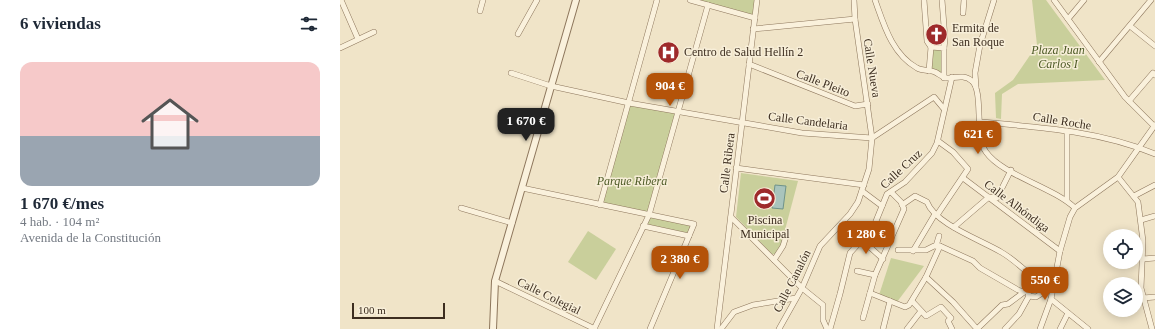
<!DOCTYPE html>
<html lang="es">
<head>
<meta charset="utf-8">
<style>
	body { margin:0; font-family:Georgia,serif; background:#f2f2f3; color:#1f2937; height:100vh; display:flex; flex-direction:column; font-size:15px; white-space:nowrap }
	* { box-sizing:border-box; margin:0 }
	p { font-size:13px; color:#747a83 }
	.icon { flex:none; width:22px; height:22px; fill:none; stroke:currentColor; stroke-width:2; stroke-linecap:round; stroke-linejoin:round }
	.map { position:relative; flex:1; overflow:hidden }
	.sheet { display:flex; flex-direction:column; background:#fff; width:340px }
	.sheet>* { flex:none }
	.fabs { position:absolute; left:763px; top:229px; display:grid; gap:8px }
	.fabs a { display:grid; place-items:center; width:40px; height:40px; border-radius:50%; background:#fff; box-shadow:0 2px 10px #0003; font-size:20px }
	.scale { position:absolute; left:12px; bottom:10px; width:93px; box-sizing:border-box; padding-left:4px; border:2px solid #3d2e20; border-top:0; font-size:11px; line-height:14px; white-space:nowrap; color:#3d2e20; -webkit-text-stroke:3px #f7eed8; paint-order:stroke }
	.price { position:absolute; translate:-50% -34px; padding:0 9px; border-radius:8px; background:#b45309; color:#fff; font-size:13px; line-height:26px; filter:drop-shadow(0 1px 2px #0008) }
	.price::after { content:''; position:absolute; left:50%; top:24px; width:12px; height:9px; margin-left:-6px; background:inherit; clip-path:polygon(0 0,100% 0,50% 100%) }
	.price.on { background:#222; color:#fff }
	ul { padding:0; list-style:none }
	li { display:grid; align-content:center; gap:8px; height:212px; padding:0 20px }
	li span { display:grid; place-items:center; height:124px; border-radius:12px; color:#555 }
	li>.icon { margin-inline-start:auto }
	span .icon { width:72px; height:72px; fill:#fffc; stroke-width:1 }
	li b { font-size:17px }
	h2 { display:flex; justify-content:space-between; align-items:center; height:48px; padding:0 20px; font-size:17px }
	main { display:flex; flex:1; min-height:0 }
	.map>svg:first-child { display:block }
</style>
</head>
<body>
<main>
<section class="sheet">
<h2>6 viviendas<svg class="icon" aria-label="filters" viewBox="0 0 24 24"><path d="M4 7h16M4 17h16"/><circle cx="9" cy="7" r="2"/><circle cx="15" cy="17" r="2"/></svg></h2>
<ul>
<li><span style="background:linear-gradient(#f6c9c9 60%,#9aa5b1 0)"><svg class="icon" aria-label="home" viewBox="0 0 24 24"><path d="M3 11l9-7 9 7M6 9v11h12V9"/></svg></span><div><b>1 670 €/mes</b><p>4 hab. · 104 m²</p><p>Avenida de la Constitución</p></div></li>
</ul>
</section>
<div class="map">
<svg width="815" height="329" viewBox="0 0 815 329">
	<rect width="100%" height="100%" fill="#f0e4c8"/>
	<g fill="#c9cf9b">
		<path d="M350,0H417L415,18Z"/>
		<path d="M692,0H706L765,80L678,84L662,94L661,119L656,118L655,93L673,80L697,45Z"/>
		<path d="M592,47H603V77L589,71Z"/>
		<path d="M289,103L337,112L309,215L354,224L349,236L303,226L308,215L260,205Z"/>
		<path d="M401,173L458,181L441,245L435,254H432L396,217Z"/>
		<path d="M248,231L276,249L256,280L228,262Z"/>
		<path d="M551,258L584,266L557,302L539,295Z"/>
	</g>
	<path fill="#a9c4bc" stroke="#6f938a" d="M435,185L446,186L443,209L432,208Z"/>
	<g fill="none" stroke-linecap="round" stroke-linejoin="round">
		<defs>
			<g id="minor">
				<path d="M1,0L18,39"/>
				<path d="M350,0L415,18"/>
				<path d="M535,0C544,25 552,54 577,68C583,71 590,70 595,72C599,74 602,77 606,78C615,78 624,74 632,81C644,92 634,136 646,152C662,175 713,187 735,208"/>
				<path d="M584,0L587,41L591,47"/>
				<path d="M602,0L605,39L604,48"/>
				<path d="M714,0L785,97L814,126"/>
				<path d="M140,11L143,0"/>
				<path d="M623,13L624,0"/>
				<path d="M728,19L744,0"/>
				<path d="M790,26L815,46"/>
				<path d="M413,29L515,19"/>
				<path d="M178,34L197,0"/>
				<path d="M0,48L34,32"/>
				<path d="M759,62L811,0"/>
				<path d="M409,64L515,106L528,104"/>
				<path d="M589,71L591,47L604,48V78"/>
				<path d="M171,73L211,86L289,103L462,133L532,138"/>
				<path d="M636,87L635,73L640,45L654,0"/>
				<path d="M789,101L813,73L815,75"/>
				<path d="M640,122C699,127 760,131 815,154"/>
				<path d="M532,138L594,97L604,109"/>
				<path d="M396,168L524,185"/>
				<path d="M778,177L798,202L803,241L801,288L812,329"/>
				<path d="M623,178L720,251"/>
				<path d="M182,188L354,224L310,329"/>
				<path d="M522,191L542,206"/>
				<path d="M794,196L815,185"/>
				<path d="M727,200V131"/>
				<path d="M260,205L317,0"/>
				<path d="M562,205L575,196L587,202C595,224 641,240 661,252C670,257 678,264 686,271V288L689,296"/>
				<path d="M121,208L172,223"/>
				<path d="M597,215L628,169L613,152L598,141"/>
				<path d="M391,217L462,288L483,305V320L487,329"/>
				<path d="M801,220L815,216"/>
				<path d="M303,226L349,236"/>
				<path d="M614,227L649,197L657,198L671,170"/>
				<path d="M521,239L543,259"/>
				<path d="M596,246L599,236"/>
				<path d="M558,250H586L594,246H600L633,261L640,268L678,290L684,292L687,290"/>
				<path d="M573,251L595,214"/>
				<path d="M803,259L815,258"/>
				<path d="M434,260L443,246L447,233"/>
				<path d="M517,271L535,275"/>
				<path d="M586,277L613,302L637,329"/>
				<path d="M155,281L255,329"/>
				<path d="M530,293L565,307L569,305L586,277L600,246"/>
				<path d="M689,296L696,297L704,292V288L713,283"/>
				<path d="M803,298L815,297"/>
				<path d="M711,299L748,329"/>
				<path d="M572,301L586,316L601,307L611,318L608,321L612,329"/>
				<path d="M523,318L535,275L564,209L561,202L551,192"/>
				<path d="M254,329L309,215L368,5"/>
				<path d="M377,329L417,0"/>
				<path d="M381,329L394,312L413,305L456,298"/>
				<path d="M439,329L462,288L480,246L510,214L518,202L529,169L532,138L515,19L514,0"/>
				<path d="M490,329L500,294L510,253L534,226L547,194L565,182L592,153L597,143L612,77"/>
				<path d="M543,329L550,301"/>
				<path d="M567,329L581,311"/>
				<path d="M637,329L662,305L668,304L684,292"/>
				<path d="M665,329L679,314L689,296"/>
				<path d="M700,329L711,299L720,251L730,217L735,208L778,177L815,125"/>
				<path d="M720,329L728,313"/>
			</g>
			<path id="tertiary" d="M153,329L155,281L236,0"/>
		</defs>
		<use href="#minor" stroke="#8d765c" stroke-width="6"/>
		<use href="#tertiary" stroke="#8d765c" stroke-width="8"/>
		<use href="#minor" stroke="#faf1dc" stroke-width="5"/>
		<use href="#tertiary" stroke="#faf1dc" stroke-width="6"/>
	</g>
	<defs>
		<symbol id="church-disc" viewBox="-11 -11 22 22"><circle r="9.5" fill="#9e2a2b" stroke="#f7eed8"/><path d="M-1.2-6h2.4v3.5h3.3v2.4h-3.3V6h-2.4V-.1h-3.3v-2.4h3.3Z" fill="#fff"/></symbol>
		<symbol id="hospital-disc" viewBox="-11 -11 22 22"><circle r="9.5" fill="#9e2a2b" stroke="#f7eed8"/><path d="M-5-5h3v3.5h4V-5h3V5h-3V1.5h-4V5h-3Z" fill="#fff"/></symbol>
		<symbol id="stadium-disc" viewBox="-11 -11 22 22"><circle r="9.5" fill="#9e2a2b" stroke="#f7eed8"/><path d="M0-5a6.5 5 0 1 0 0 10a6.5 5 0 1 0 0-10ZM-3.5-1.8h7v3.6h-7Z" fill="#fff"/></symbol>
	</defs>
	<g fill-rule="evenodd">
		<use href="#church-disc" x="584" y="22" width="25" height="25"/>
		<use href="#hospital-disc" x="316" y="40" width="25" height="25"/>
		<use href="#stadium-disc" x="412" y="186" width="25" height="25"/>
	</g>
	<g text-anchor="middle" stroke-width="3" stroke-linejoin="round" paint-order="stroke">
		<g font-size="12" fill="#3d2e20" stroke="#f7eed8" text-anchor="start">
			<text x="612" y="32">Ermita de<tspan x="612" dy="14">San Roque</tspan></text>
			<text x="344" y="56">Centro de Salud Hellín 2</text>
			<text x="425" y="224" text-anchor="middle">Piscina<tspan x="425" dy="14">Municipal</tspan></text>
		</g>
		<g font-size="12" font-style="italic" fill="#4d5a26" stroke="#f7eed8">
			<text x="718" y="54">Plaza Juan<tspan x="718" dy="14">Carlos I</tspan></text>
			<text x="292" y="185">Parque Ribera</text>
		</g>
		<g font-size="12" fill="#3d2e20" stroke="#f7eed8">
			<text transform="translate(532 68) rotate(81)" y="4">Calle Nueva</text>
			<text transform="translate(483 83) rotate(21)" y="4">Calle Pleito</text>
			<text transform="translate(468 121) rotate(7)" y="4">Calle Candelaria</text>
			<text transform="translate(722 121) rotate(9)" y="4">Calle Roche</text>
			<text transform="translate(387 163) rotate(-83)" y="4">Calle Ribera</text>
			<text transform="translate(561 169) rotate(-43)" y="4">Calle Cruz</text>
			<text transform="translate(677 206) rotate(37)" y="4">Calle Alhóndiga</text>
			<text transform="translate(452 281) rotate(-63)" y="4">Calle Canalón</text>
			<text transform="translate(209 296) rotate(26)" y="4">Calle Colegial</text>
		</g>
	</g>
</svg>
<div class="fabs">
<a><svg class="icon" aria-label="locate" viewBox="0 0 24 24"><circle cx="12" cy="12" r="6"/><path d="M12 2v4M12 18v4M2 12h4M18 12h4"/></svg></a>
<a><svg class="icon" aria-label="layers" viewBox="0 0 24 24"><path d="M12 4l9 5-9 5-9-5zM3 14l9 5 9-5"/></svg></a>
</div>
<div class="scale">100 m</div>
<b class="price" style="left:330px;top:107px">904 €</b>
<b class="price on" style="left:186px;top:142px">1 670 €</b>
<b class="price" style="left:638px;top:155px">621 €</b>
<b class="price" style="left:526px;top:255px">1 280 €</b>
<b class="price" style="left:340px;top:280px">2 380 €</b>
<b class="price" style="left:705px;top:301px">550 €</b>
</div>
</main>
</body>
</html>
